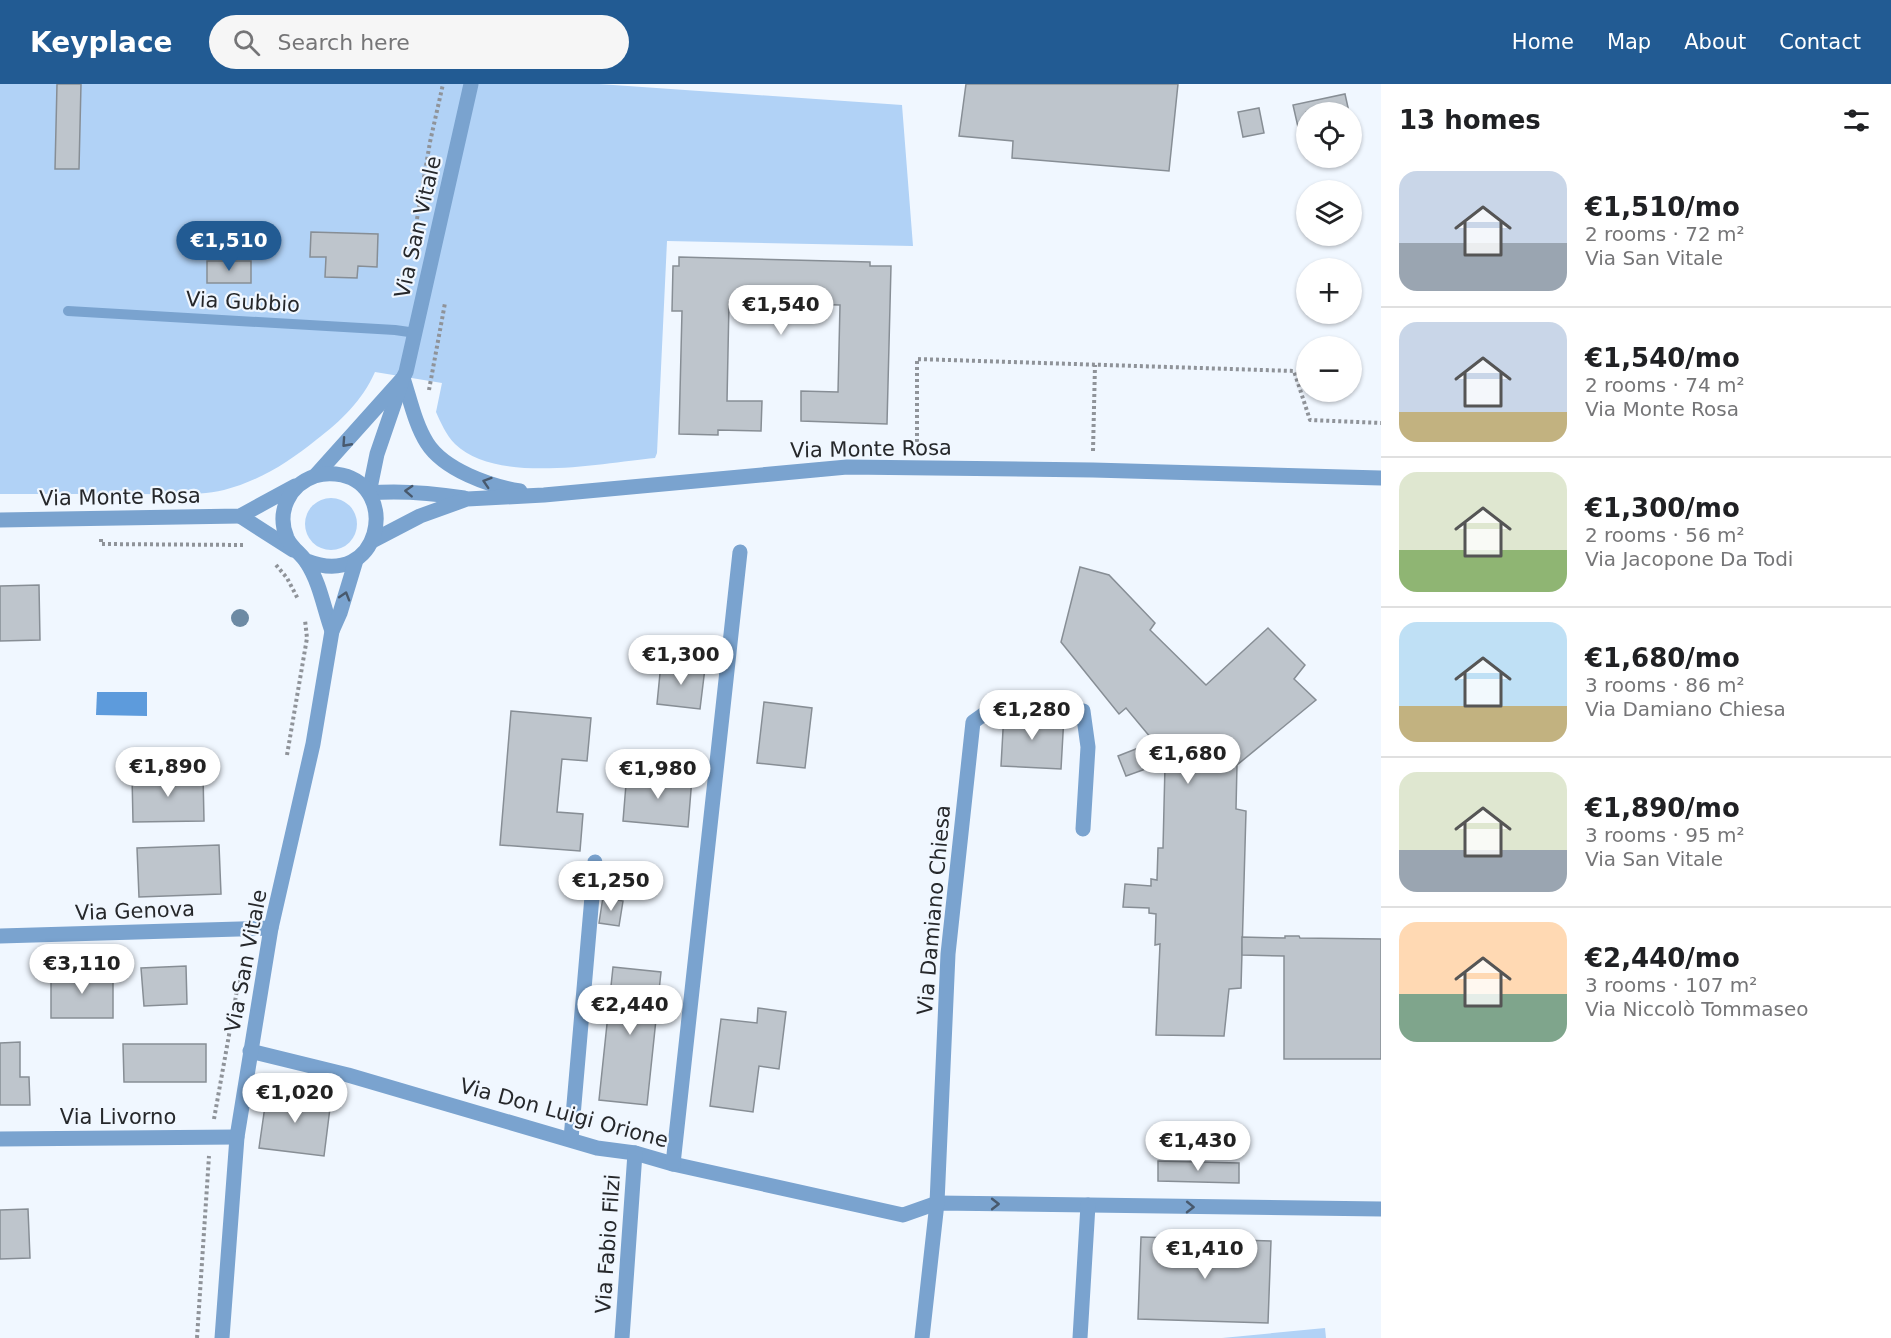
<!DOCTYPE html>
<html lang="en">
<head>
<meta charset="utf-8">
<style>
	body { margin:0; font-family:"DejaVu Sans",sans-serif; background:#f6f6f6; color:#202124; height:100vh; display:flex; flex-direction:column; font-size:22px; white-space:nowrap }
	* { box-sizing:border-box; margin:0 }
	p { font-size:20px; color:#757577 }
	.icon { flex:none; width:33px; height:33px; fill:none; stroke:currentColor; stroke-width:2; stroke-linecap:round; stroke-linejoin:round }
	.map { position:relative; flex:1; overflow:hidden }
	.drawer { display:flex; flex-direction:column; background:#fff; width:510px }
	.drawer>* { flex:none }
	.controls { position:absolute; left:1296px; top:18px; display:grid; gap:12px }
	.controls a { display:grid; place-items:center; width:66px; height:66px; border-radius:50%; background:#fff; box-shadow:0 2px 4px #0004; font-size:30px }
	.price { position:absolute; translate:-50% -51px; padding:0 14px; border-radius:21px; background:#fff; color:#222; font-size:20px; line-height:39px; filter:drop-shadow(0 2px 3px #0008) }
	.price::after { content:''; position:absolute; left:50%; top:36px; width:18px; height:14px; margin-left:-9px; background:inherit; clip-path:polygon(0 0,100% 0,50% 100%) }
	.price.active { background:#225b93; color:#fff }
	ul { padding:0; list-style:none }
	li { display:flex; align-items:center; gap:18px; height:150px; padding:0 18px }
	li+li { border-top:2px solid #e0e0e0 }
	li span { display:grid; place-items:center; flex:none; width:168px; height:120px; border-radius:18px; color:#555 }
	li>.icon { margin-inline-start:auto }
	span .icon { width:72px; height:72px; fill:#fffc; stroke-width:1 }
	li b { font-size:26px }
	h2 { display:flex; justify-content:space-between; align-items:center; height:72px; padding:0 18px; font-size:26px }
	header { display:flex; align-items:center; gap:36px; box-sizing:border-box; height:84px; padding:0 30px; background:#225b93; color:#fff }
	header strong { font-size:28px }
	nav { display:flex; gap:33px; margin-inline-start:auto; font-size:21px }
	.search { width:420px; height:54px; background:#f6f6f6; display:flex; align-items:center; gap:15px; box-sizing:border-box; padding:0 21px; border-radius:33px; color:#757577; font-size:22px }
	main { display:flex; flex:1; min-height:0 }
	.map>svg:first-child { display:block }
</style>
</head>
<body>
<header>
<strong>Keyplace</strong>
<div class="search"><svg class="icon" aria-label="search" viewBox="0 0 24 24"><circle cx="10" cy="10" r="6"/><path d="M15 15l6 6"/></svg>Search here</div>
<nav><a>Home</a><a>Map</a><a>About</a><a>Contact</a></nav>
</header>
<main>
<div class="map">
<svg width="1381" height="1254" viewBox="0 0 1381 1254">
	<rect width="100%" height="100%" fill="#f0f7ff"/>
	<g fill="#b1d2f6">
		<path d="M0,0H599L902,21L913,162L667,157L657,369L655,374C602,379 497,401 455,360C446,351 441,339 436,328L442,299L375,288C362,317 341,337 316,356C289,378 259,397 224,406C198,412 169,410 142,410C95,410 47,410 0,410Z"/>
		<circle cx="331" cy="440" r="26"/>
		<path d="M1325,1244L1326,1254H1222Z"/>
	</g>
	<path fill="#5d9bdc" d="M97,608H147V632L96,631Z"/>
	<g fill="#bec5cc" stroke="#878e95" stroke-width="1.5">
		<path d="M57,0H81L79,85H55Z"/>
		<path d="M966,0H1178L1169,87L1012,74L1013,57L959,52Z"/>
		<path d="M1345,10L1349,28H1306V64L1303,65L1293,21Z"/>
		<path d="M1259,24L1264,49L1243,53L1238,28Z"/>
		<path d="M311,148L378,150L377,183L358,182L357,194L325,193L326,173H310Z"/>
		<path d="M679,173L870,178V182H891L887,340L801,337V307L838,308L840,221L729,218L727,317H762L761,347L718,346V351L679,350L682,227H672L673,182H679Z"/>
		<rect x="207" y="177" width="44" height="22"/>
		<path d="M1080,483L1109,491L1155,539L1150,546L1206,601L1268,544L1305,581L1294,595L1316,616L1237,681L1236,725L1246,727L1241,904L1229,905L1224,952L1156,951L1160,860L1155,861L1156,830L1149,829V824L1123,823L1125,800L1151,802V795L1157,796L1158,764H1163L1165,681L1154,685L1151,683L1126,692L1118,672L1141,663V658L1151,654L1126,624L1119,630L1061,558Z"/>
		<path d="M39,501L40,556L0,557V502Z"/>
		<path d="M661,579L705,584L700,625L657,620Z"/>
		<path d="M764,618L812,624L805,684L757,679Z"/>
		<path d="M511,627L591,634L587,677L562,675L557,728L583,730L580,767L500,761Z"/>
		<path d="M1004,628L1064,632L1061,685L1001,682Z"/>
		<path d="M627,688L692,694L688,743L623,737Z"/>
		<path d="M203,690L204,737L133,738L132,691Z"/>
		<path d="M219,761L221,810L139,813L137,764Z"/>
		<path d="M603,813L623,817L619,842L599,839Z"/>
		<path d="M1285,852H1299L1300,854L1381,855V975H1284V872L1242,871V853L1285,854Z"/>
		<path d="M186,882L187,920L144,922L141,884Z"/>
		<path d="M613,883L661,888L647,1021L599,1016Z"/>
		<rect x="51" y="888" width="62" height="46"/>
		<path d="M758,924L786,928L779,985L759,982L753,1028L710,1022L721,935L757,939Z"/>
		<path d="M20,958V993H29L30,1021H0V959Z"/>
		<path d="M123,960H206V998H124Z"/>
		<path d="M267,1008L331,1016L324,1072L259,1064Z"/>
		<path d="M1158,1077L1239,1079V1099L1158,1097Z"/>
		<path d="M28,1125L30,1174L0,1175V1126Z"/>
		<path d="M1141,1153L1271,1157L1268,1239L1138,1235Z"/>
	</g>
	<g fill="none" stroke-linecap="round" stroke-linejoin="round">
		<g stroke="#8f9399" stroke-width="4" stroke-dasharray="3 3" stroke-linecap="butt">
			<path d="M417,135L430,58L443,0"/>
			<path d="M429,306L445,219"/>
			<path d="M917,364V275L1294,287L1310,336L1381,339"/>
			<path d="M1093,367L1095,281"/>
			<path d="M101,455V460L245,461"/>
			<path d="M276,481L287,494L298,515"/>
			<path d="M287,671L307,554L305,536"/>
			<path d="M214,1035L239,895"/>
			<path d="M197,1254L209,1072"/>
		</g>
		<path stroke="#7aa3cf" stroke-width="10" d="M68,227L395,246L416,249"/>
		<g stroke="#7aa3cf" stroke-width="15">
			<path d="M403,294C410,315 415,340 427,359C444,386 490,402 520,407"/>
			<path d="M401,300L377,370L369,409C402,406 432,409 464,414"/>
			<path d="M316,391L403,294L406,288L471,0"/>
			<path d="M240,432L293,466"/>
			<path d="M0,436L240,432L295,402"/>
			<path d="M372,457L420,432L467,415L544,411L847,383L1093,386L1381,394"/>
			<path d="M307,477C381,506 400,404 342,391C332,389 324,389 315,392C289,401 276,428 287,454C292,465 302,470 307,479C320,499 324,525 332,547"/>
			<path d="M0,852L271,844"/>
			<path d="M250,967L348,991L597,1064L635,1069L673,1080L903,1131L937,1119L1381,1125"/>
			<path d="M0,1055L237,1053"/>
			<path d="M571,1055L595,778"/>
			<path d="M673,1080L740,468"/>
			<path d="M222,1254L237,1053L271,844L313,660L332,547L340,529L356,476"/>
			<path d="M622,1254L635,1069"/>
			<path d="M922,1254L937,1119L948,870L973,638L1004,616L1083,627L1088,663L1083,745"/>
			<path d="M1080,1254L1088,1121"/>
		</g>
	</g>
	<circle fill="#6d8aa4" cx="240" cy="534" r="9"/>
	<defs><path id="oneway-chevron" d="M-2-3.5L2.5 0L-2 3.5" fill="none" stroke-width="1.6" stroke-linecap="round" stroke-linejoin="round" transform="scale(1.5)"/></defs>
	<g stroke="#48596d">
		<use href="#oneway-chevron" transform="translate(346 359) rotate(132)"/>
		<use href="#oneway-chevron" transform="translate(487 398) rotate(-162)"/>
		<use href="#oneway-chevron" transform="translate(409 407) rotate(-177)"/>
		<use href="#oneway-chevron" transform="translate(345 512) rotate(-73)"/>
		<use href="#oneway-chevron" transform="translate(995 1120)"/>
		<use href="#oneway-chevron" transform="translate(1190 1123) rotate(1)"/>
	</g>
	<g text-anchor="middle" stroke-width="4.5" stroke-linejoin="round" paint-order="stroke">
		<g font-size="21" fill="#26282b" stroke="#f0f7ff">
			<text transform="translate(418 143) rotate(-77)" y="7">Via San Vitale</text>
			<text transform="translate(243 218) rotate(3)" y="7">Via Gubbio</text>
			<text transform="translate(871 365) rotate(-1)" y="7">Via Monte Rosa</text>
			<text transform="translate(120 413) rotate(-1)" y="7">Via Monte Rosa</text>
			<text transform="translate(934 826) rotate(-85)" y="7">Via Damiano Chiesa</text>
			<text transform="translate(135 827) rotate(-2)" y="7">Via Genova</text>
			<text transform="translate(246 877) rotate(-79)" y="7">Via San Vitale</text>
			<text transform="translate(564 1029) rotate(15)" y="7">Via Don Luigi Orione</text>
			<text x="118" y="1040">Via Livorno</text>
			<text transform="translate(608 1160) rotate(-86)" y="7">Via Fabio Filzi</text>
		</g>
	</g>
</svg>
<div class="controls">
<a><svg class="icon" aria-label="locate" viewBox="0 0 24 24"><circle cx="12" cy="12" r="6"/><path d="M12 2v4M12 18v4M2 12h4M18 12h4"/></svg></a>
<a><svg class="icon" aria-label="layers" viewBox="0 0 24 24"><path d="M12 4l9 5-9 5-9-5zM3 14l9 5 9-5"/></svg></a>
<a>+</a>
<a>−</a>
</div>
<b class="price active" style="left:229px;top:188px">€1,510</b>
<b class="price" style="left:781px;top:252px">€1,540</b>
<b class="price" style="left:681px;top:602px">€1,300</b>
<b class="price" style="left:1032px;top:657px">€1,280</b>
<b class="price" style="left:1188px;top:701px">€1,680</b>
<b class="price" style="left:168px;top:714px">€1,890</b>
<b class="price" style="left:658px;top:716px">€1,980</b>
<b class="price" style="left:611px;top:828px">€1,250</b>
<b class="price" style="left:82px;top:911px">€3,110</b>
<b class="price" style="left:630px;top:952px">€2,440</b>
<b class="price" style="left:295px;top:1040px">€1,020</b>
<b class="price" style="left:1198px;top:1088px">€1,430</b>
<b class="price" style="left:1205px;top:1196px">€1,410</b>
</div>
<section class="drawer">
<h2>13 homes<svg class="icon" aria-label="filters" viewBox="0 0 24 24"><path d="M4 7h16M4 17h16"/><circle cx="9" cy="7" r="2"/><circle cx="15" cy="17" r="2"/></svg></h2>
<ul>
<li><span style="background:linear-gradient(#c9d6e8 60%,#9aa5b1 0)"><svg class="icon" aria-label="home" viewBox="0 0 24 24"><path d="M3 11l9-7 9 7M6 9v11h12V9"/></svg></span><div><b>€1,510/mo</b><p>2 rooms · 72 m²</p><p>Via San Vitale</p></div></li>
<li><span style="background:linear-gradient(#c9d6e8 75%,#c2b280 0)"><svg class="icon" aria-label="home" viewBox="0 0 24 24"><path d="M3 11l9-7 9 7M6 9v11h12V9"/></svg></span><div><b>€1,540/mo</b><p>2 rooms · 74 m²</p><p>Via Monte Rosa</p></div></li>
<li><span style="background:linear-gradient(#dfe7d0 65%,#8fb573 0)"><svg class="icon" aria-label="home" viewBox="0 0 24 24"><path d="M3 11l9-7 9 7M6 9v11h12V9"/></svg></span><div><b>€1,300/mo</b><p>2 rooms · 56 m²</p><p>Via Jacopone Da Todi</p></div></li>
<li><span style="background:linear-gradient(#bfe0f5 70%,#c2b280 0)"><svg class="icon" aria-label="home" viewBox="0 0 24 24"><path d="M3 11l9-7 9 7M6 9v11h12V9"/></svg></span><div><b>€1,680/mo</b><p>3 rooms · 86 m²</p><p>Via Damiano Chiesa</p></div></li>
<li><span style="background:linear-gradient(#dfe7d0 65%,#9aa5b1 0)"><svg class="icon" aria-label="home" viewBox="0 0 24 24"><path d="M3 11l9-7 9 7M6 9v11h12V9"/></svg></span><div><b>€1,890/mo</b><p>3 rooms · 95 m²</p><p>Via San Vitale</p></div></li>
<li><span style="background:linear-gradient(#ffd9b3 60%,#7fa58c 0)"><svg class="icon" aria-label="home" viewBox="0 0 24 24"><path d="M3 11l9-7 9 7M6 9v11h12V9"/></svg></span><div><b>€2,440/mo</b><p>3 rooms · 107 m²</p><p>Via Niccolò Tommaseo</p></div></li>
</ul>
</section>
</main>
</body>
</html>
